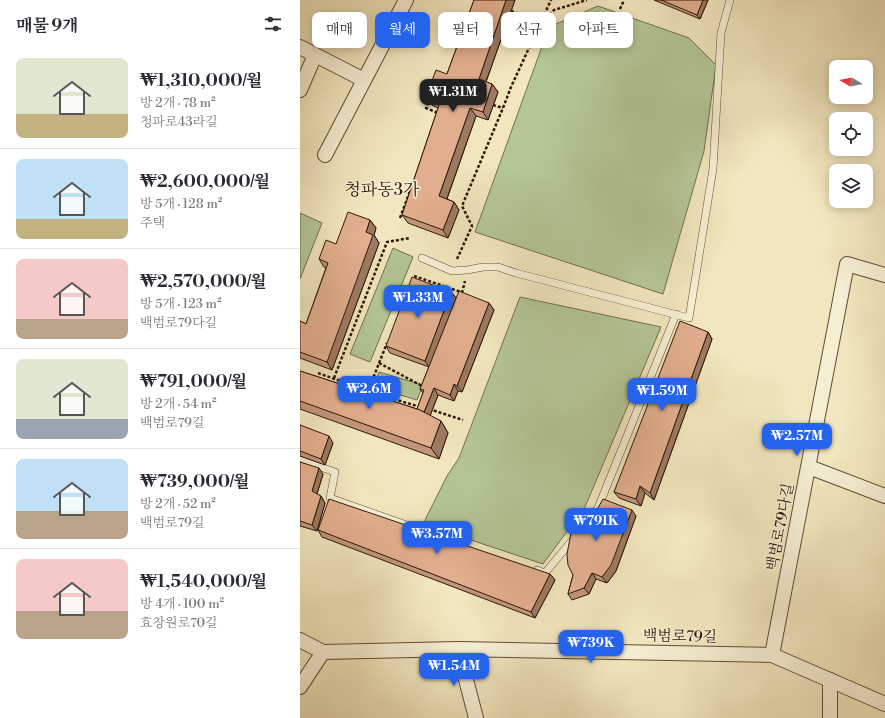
<!DOCTYPE html>
<html lang="ko">
<head>
<meta charset="utf-8">
<style>
	body { margin:0; font-family:"Libre Bodoni","Noto Serif KR",serif; background:#f2f2f3; color:#2b2b33; height:100vh; display:flex; flex-direction:column; font-size:15px; white-space:nowrap }
	* { box-sizing:border-box; margin:0 }
	p { font-size:13px; color:#7c7c81 }
	.icon { flex:none; width:22px; height:22px; fill:none; stroke:currentColor; stroke-width:2; stroke-linecap:round; stroke-linejoin:round }
	.map { position:relative; flex:1; overflow:hidden }
	.details { display:flex; flex-direction:column; background:#fff; width:300px }
	.details>* { flex:none }
	.guide { position:absolute; left:12px; top:12px; width:380px; height:36px; display:flex; gap:8px }
	.needle { width:26px; rotate:280deg }
	.tools { position:absolute; left:529px; top:60px; display:grid; gap:8px }
	.tools a { display:grid; place-items:center; width:44px; height:44px; border-radius:8px; background:#fff; box-shadow:0 2px 10px #0003; font-size:20px }
	.price { position:absolute; translate:-50% -34px; padding:0 9px; border-radius:8px; background:#2563eb; color:#fff; font-size:13px; line-height:26px; filter:drop-shadow(0 1px 2px #0008) }
	.price::after { content:''; position:absolute; left:50%; top:24px; width:12px; height:9px; margin-left:-6px; background:inherit; clip-path:polygon(0 0,100% 0,50% 100%) }
	.price.current { background:#222; color:#fff }
	ul { padding:0; list-style:none }
	li { display:flex; align-items:center; gap:12px; height:100px; padding:0 16px }
	li+li { border-top:1px solid #e1e1e2 }
	li span { display:grid; place-items:center; flex:none; width:112px; height:80px; border-radius:8px; color:#555 }
	li>.icon { margin-inline-start:auto }
	span .icon { width:48px; height:48px; fill:#fffc; stroke-width:1 }
	li b { font-size:17px }
	h2 { display:flex; justify-content:space-between; align-items:center; height:48px; padding:0 16px; font-size:17px }
	.chip { padding:0 14px; border-radius:8px; background:#fff; box-shadow:0 2px 10px #0003; font-size:14px; line-height:36px }
	.chip.current { background:#2563eb; color:#fff }
	main { display:flex; flex:1; min-height:0 }
	.map>svg:first-child { display:block }
</style>
</head>
<body>
<main>
<section class="details">
<h2>매물 9개<svg class="icon" aria-label="filters" viewBox="0 0 24 24"><path d="M4 7h16M4 17h16"/><circle cx="9" cy="7" r="2"/><circle cx="15" cy="17" r="2"/></svg></h2>
<ul>
<li><span style="background:linear-gradient(#dfe7d0 70%,#c2b280 0)"><svg class="icon" aria-label="home" viewBox="0 0 24 24"><path d="M3 11l9-7 9 7M6 9v11h12V9"/></svg></span><div><b>₩1,310,000/월</b><p>방 2개 · 78 m²</p><p>청파로43라길</p></div></li>
<li><span style="background:linear-gradient(#bfe0f5 75%,#c2b280 0)"><svg class="icon" aria-label="home" viewBox="0 0 24 24"><path d="M3 11l9-7 9 7M6 9v11h12V9"/></svg></span><div><b>₩2,600,000/월</b><p>방 5개 · 128 m²</p><p>주택</p></div></li>
<li><span style="background:linear-gradient(#f6c9c9 75%,#b9a48a 0)"><svg class="icon" aria-label="home" viewBox="0 0 24 24"><path d="M3 11l9-7 9 7M6 9v11h12V9"/></svg></span><div><b>₩2,570,000/월</b><p>방 5개 · 123 m²</p><p>백범로79다길</p></div></li>
<li><span style="background:linear-gradient(#dfe7d0 75%,#9aa5b1 0)"><svg class="icon" aria-label="home" viewBox="0 0 24 24"><path d="M3 11l9-7 9 7M6 9v11h12V9"/></svg></span><div><b>₩791,000/월</b><p>방 2개 · 54 m²</p><p>백범로79길</p></div></li>
<li><span style="background:linear-gradient(#bfe0f5 65%,#b9a48a 0)"><svg class="icon" aria-label="home" viewBox="0 0 24 24"><path d="M3 11l9-7 9 7M6 9v11h12V9"/></svg></span><div><b>₩739,000/월</b><p>방 2개 · 52 m²</p><p>백범로79길</p></div></li>
<li><span style="background:linear-gradient(#f6c9c9 65%,#b9a48a 0)"><svg class="icon" aria-label="home" viewBox="0 0 24 24"><path d="M3 11l9-7 9 7M6 9v11h12V9"/></svg></span><div><b>₩1,540,000/월</b><p>방 4개 · 100 m²</p><p>효창원로70길</p></div></li>
</ul>
</section>
<div class="map">
<svg width="585" height="718" viewBox="0 0 585 718">
	<rect width="100%" height="100%" fill="#f1e6bd"/>
	<filter id="stains"><feTurbulence type="fractalNoise" baseFrequency=".005" numOctaves="4"/><feColorMatrix values="0 0 0 0 .2 0 0 0 0 .09 0 0 0 0 .02 0 0 0 .5 -.17"/></filter>
	<radialGradient id="worn" r=".72"><stop offset=".6" stop-color="#630" stop-opacity="0"/><stop offset="1" stop-color="#630" stop-opacity=".3"/></radialGradient>
	<g fill="#b4c695" stroke="#726e4f">
		<path d="M298,6L389,38L416,65L404,151L363,294L175,232L249,27Z"/>
		<path d="M0,213L22,223L0,279Z"/>
		<path d="M93,248L113,257L70,362L50,354Z"/>
		<path d="M220,297L361,327L285,507L243,564L123,524L147,476L159,458Z"/>
		<path d="M79,372L123,385L117,400L74,387Z"/>
	</g>
	<g fill="none" stroke-linecap="round" stroke-linejoin="round">
		<defs>
			<g id="service">
				<path d="M122,258L152,271L167,270L183,267H198L216,273L389,318L413,169L421,33L430,0"/>
				<path d="M0,460L35,472L30,498L146,539"/>
				<path d="M294,513L298,508L376,314"/>
				<path d="M237,570L245,573L275,537"/>
			</g>
			<g id="minor">
				<path d="M0,47L64,80"/>
				<path d="M0,90L15,55"/>
				<path d="M25,155L106,0"/>
				<path d="M509,467L585,496"/>
				<path d="M0,640L23,652L158,649L472,655L585,704"/>
				<path d="M158,649L176,718"/>
				<path d="M472,655L547,264L585,275"/>
				<path d="M530,680V718"/>
				<path d="M0,687L23,652"/>
			</g>
		</defs>
		<use href="#service" stroke="#604b36" stroke-width="8"/>
		<use href="#minor" stroke="#604b36" stroke-width="16"/>
		<g stroke="#2f1709" stroke-width="2.5" stroke-dasharray="3 2" stroke-linecap="butt">
			<path d="M320,9L324,0"/>
			<path d="M211,11L241,22L251,0"/>
			<path d="M130,98L126,108L138,113V114"/>
			<path d="M193,105L203,108"/>
			<path d="M100,218L110,191"/>
			<path d="M157,259L172,226L162,206L203,108L211,87L241,22L254,10L287,0"/>
			<path d="M114,276L161,292"/>
			<path d="M162,293L165,281"/>
			<path d="M79,363L124,387"/>
			<path d="M18,373L68,391L120,407"/>
			<path d="M34,378L87,242L110,238"/>
			<path d="M68,391L87,343"/>
			<path d="M129,409L163,420"/>
		</g>
		<use href="#service" stroke="#f6efd4" stroke-width="7"/>
		<use href="#minor" stroke="#f6efd4" stroke-width="14"/>
	</g>
	<g fill="#c2967a" stroke="#2f1709">
		<path d="M174,0H215L186,82L192,84L198,92L188,120L176,116L147,199L154,202L159,210L148,238L108,223L102,215L138,108L132,105L126,97L147,74Z"/>
		<path d="M354,0H408L400,19Z"/>
		<path d="M70,220L76,228L74,235L79,243L32,370L0,358V321L6,324L26,268L24,267L19,259L36,244Z"/>
		<path d="M151,292L156,298L189,303L194,310L162,392L158,391L154,401L138,395L130,416L141,421L148,433L139,459L0,409V371L117,409L123,393L120,389L129,367L90,353L86,346Z"/>
		<path d="M408,332L412,339L354,500L345,493L341,506L319,498L314,492Z"/>
		<path d="M0,425L33,443L25,465L0,456Z"/>
		<path d="M0,462L23,474L17,494L21,496L25,503L17,531L0,526Z"/>
		<path d="M336,516L316,571L307,583L296,579L289,594L272,600L268,594L273,575Z"/>
		<path d="M18,530L250,574L255,580L235,618L22,537Z"/>
	</g>
	<g fill="#9e7a63" stroke="#2f1709">
		<path d="M206,0H215L184,87L179,79Z"/>
		<path d="M403,0H408L400,19L397,15Z"/>
		<path d="M192,84L198,92L188,120L183,112Z"/>
		<path d="M170,108L176,116L145,204L139,196Z"/>
		<path d="M154,202L159,210L148,238L143,230Z"/>
		<path d="M70,220L76,228L74,235L79,243L32,370L27,362L66,232Z"/>
		<path d="M151,292L156,298L130,368L125,361Z"/>
		<path d="M189,303L194,310L162,392L157,386Z"/>
		<path d="M408,332L412,339L354,500L350,493Z"/>
		<path d="M154,384L158,391L154,401L150,395Z"/>
		<path d="M134,388L138,395L128,421L123,415Z"/>
		<path d="M141,421L148,433L139,459L131,448Z"/>
		<path d="M29,436L33,443L25,465L21,459Z"/>
		<path d="M19,468L23,474L16,497L12,491Z"/>
		<path d="M340,486L345,493L341,506L336,499Z"/>
		<path d="M21,496L25,503L17,531L12,525Z"/>
		<path d="M332,510L336,516L316,571L307,583L302,577Z"/>
		<path d="M292,573L296,579L289,594L284,588Z"/>
		<path d="M250,574L255,580L235,618L231,612Z"/>
	</g>
	<g fill="#e2af8e" stroke="#2f1709">
		<path d="M174,0H206L179,79L192,84L183,112L170,108L139,196L154,202L143,230L102,215L140,102L126,97L136,70L147,74Z"/>
		<path d="M361,0H403L397,15Z"/>
		<path d="M48,212L70,220L66,232L73,235L27,362L0,352V321L6,324L28,263L19,259L26,240L36,244Z"/>
		<path d="M112,277L151,292L125,361L86,346Z"/>
		<path d="M159,291L189,303L157,386L154,384L150,395L134,388L124,412L117,409L124,390L120,389Z"/>
		<path d="M380,321L408,332L350,493L340,486L336,499L314,492Z"/>
		<path d="M0,371L120,410L141,421L131,448L0,401Z"/>
		<path d="M0,425L29,436L21,459L0,451Z"/>
		<path d="M0,462L19,468L12,491L21,496L12,525L0,521Z"/>
		<path d="M29,499L250,574L231,612L18,530Z"/>
		<path d="M303,499L332,510L311,565L302,577L292,573L284,588L268,594L273,575L268,565L267,554L271,533L281,517L298,508Z"/>
	</g>
	<g text-anchor="middle" stroke-width="3" stroke-linejoin="round" paint-order="stroke">
		<g font-size="15" fill="#2f1709" stroke="#f6efd4">
			<text transform="translate(480 527) rotate(-79)" y="5">백범로79다길</text>
			<text transform="translate(380 636) rotate(1)" y="5">백범로79길</text>
		</g>
		<g font-size="17" fill="#2f1709" stroke="#f6efd4">
			<text x="82" y="195">청파동3가</text>
		</g>
	</g>
	<rect width="100%" height="100%" filter="url(#stains)"/>
	<rect width="100%" height="100%" fill="url(#worn)"/>
</svg>
<div class="tools">
<a><svg class="needle" viewBox="-14 -14 28 28"><path d="M0-13l5 13h-10z" fill="#e53935"/><path d="M0 13l5-13h-10z" fill="#7c7c81"/></svg></a>
<a><svg class="icon" aria-label="locate" viewBox="0 0 24 24"><circle cx="12" cy="12" r="6"/><path d="M12 2v4M12 18v4M2 12h4M18 12h4"/></svg></a>
<a><svg class="icon" aria-label="layers" viewBox="0 0 24 24"><path d="M12 4l9 5-9 5-9-5zM3 14l9 5 9-5"/></svg></a>
</div>
<b class="price current" style="left:153px;top:113px">₩1.31M</b>
<b class="price" style="left:118px;top:319px">₩1.33M</b>
<b class="price" style="left:69px;top:410px">₩2.6M</b>
<b class="price" style="left:362px;top:412px">₩1.59M</b>
<b class="price" style="left:497px;top:457px">₩2.57M</b>
<b class="price" style="left:296px;top:542px">₩791K</b>
<b class="price" style="left:137px;top:555px">₩3.57M</b>
<b class="price" style="left:291px;top:664px">₩739K</b>
<b class="price" style="left:154px;top:687px">₩1.54M</b>
<div class="guide">
<a class="chip">매매</a>
<a class="chip current">월세</a>
<a class="chip">필터</a>
<a class="chip">신규</a>
<a class="chip">아파트</a>
</div>
</div>
</main>
</body>
</html>
